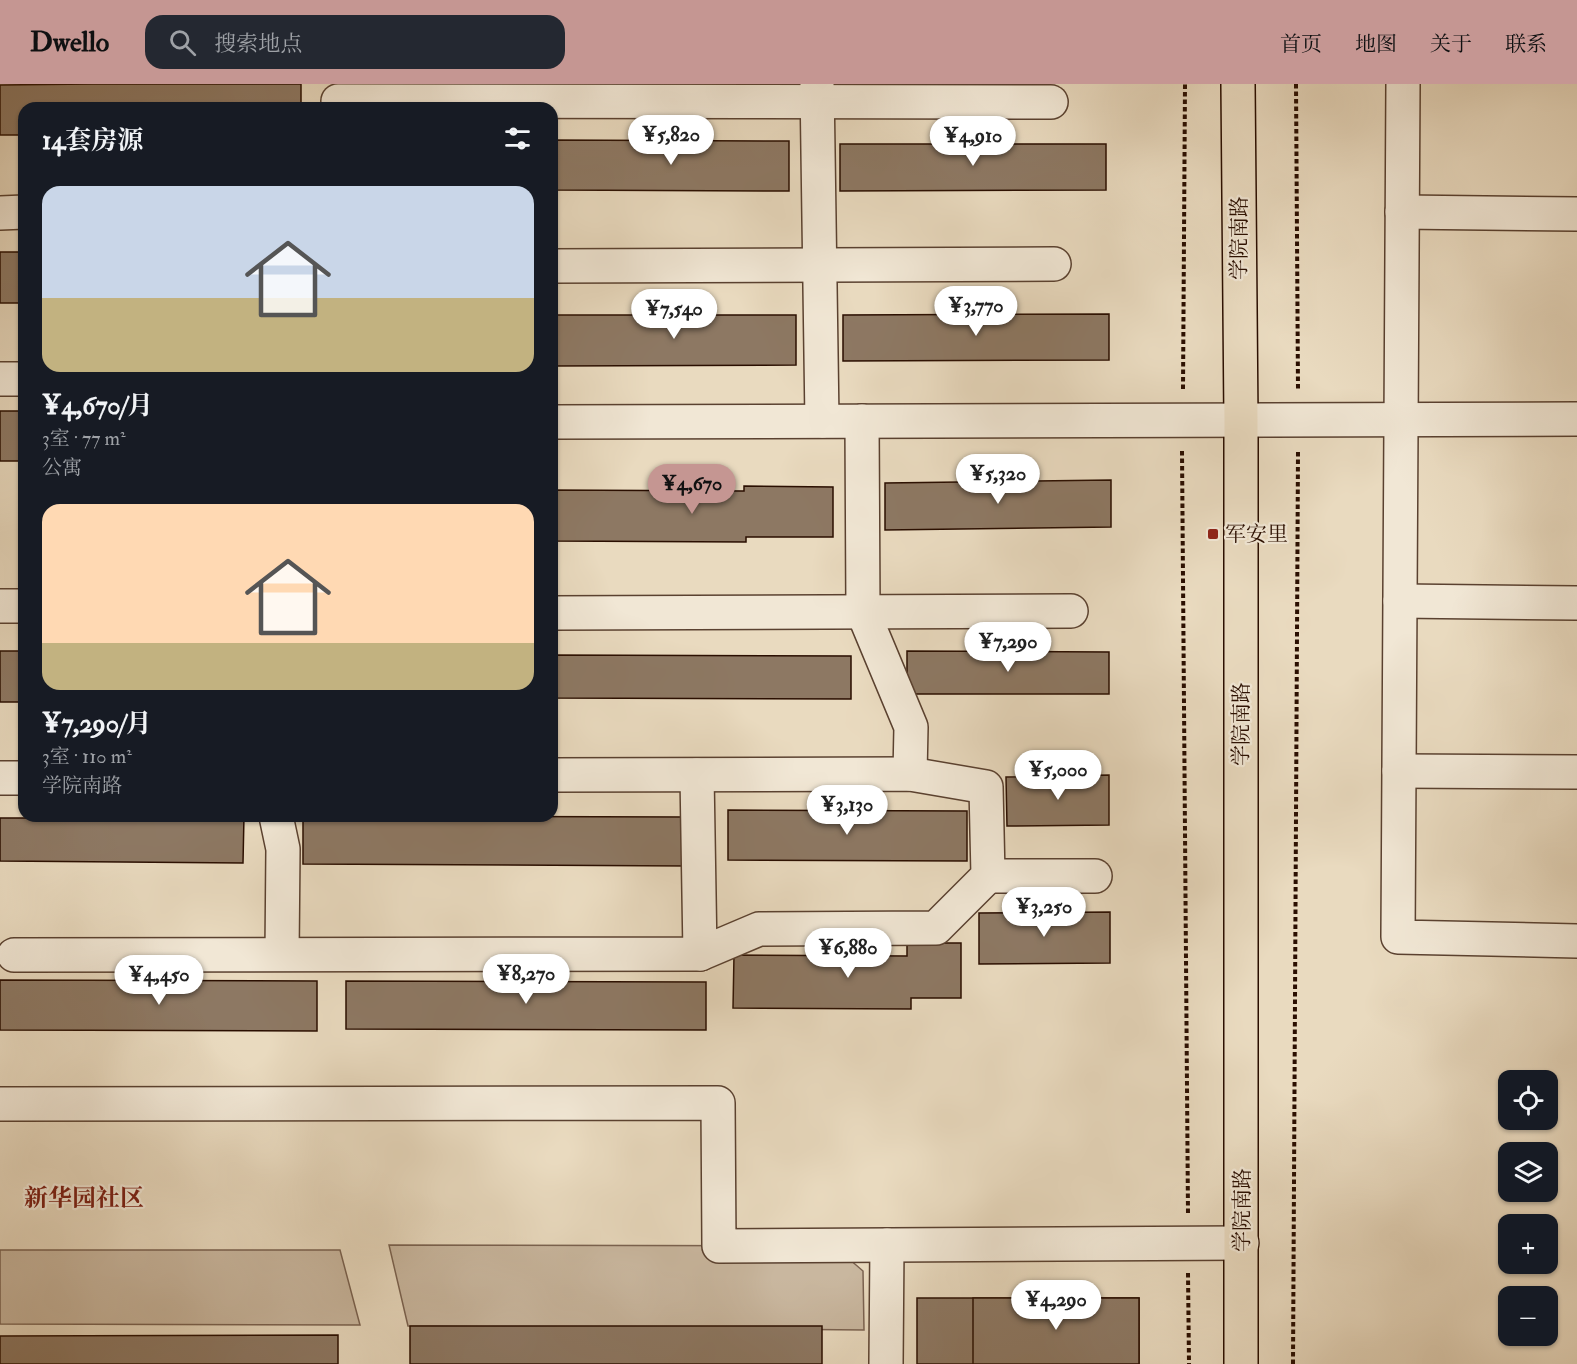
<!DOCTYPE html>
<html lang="zh">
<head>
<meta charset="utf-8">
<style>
	body { margin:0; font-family:"IM FELL Double Pica","Noto Serif SC",serif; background:#242831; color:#f1f3f6; height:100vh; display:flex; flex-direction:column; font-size:22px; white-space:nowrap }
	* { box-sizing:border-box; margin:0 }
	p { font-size:20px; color:#9ea1a6 }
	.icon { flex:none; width:33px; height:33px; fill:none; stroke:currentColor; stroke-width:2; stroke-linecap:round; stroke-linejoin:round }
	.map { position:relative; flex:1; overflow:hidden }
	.side { position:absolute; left:18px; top:18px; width:540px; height:720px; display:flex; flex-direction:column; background:#171b24; border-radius:18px; box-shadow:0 2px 4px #0004 }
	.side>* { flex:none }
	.tools { position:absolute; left:1498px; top:986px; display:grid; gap:12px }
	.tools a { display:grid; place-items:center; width:60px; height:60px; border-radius:12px; background:#171b24; box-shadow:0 2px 4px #0004; font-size:30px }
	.price { position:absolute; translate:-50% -51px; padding:0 14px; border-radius:21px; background:#fff; color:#222; font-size:20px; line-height:39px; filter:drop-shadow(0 2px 3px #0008) }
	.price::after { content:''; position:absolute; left:50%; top:36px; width:18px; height:14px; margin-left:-9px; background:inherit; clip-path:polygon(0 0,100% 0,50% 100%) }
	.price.active { background:#c59692; color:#111 }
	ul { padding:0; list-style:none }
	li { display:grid; align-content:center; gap:12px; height:318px; padding:0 24px }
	li span { display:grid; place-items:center; height:186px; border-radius:18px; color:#555 }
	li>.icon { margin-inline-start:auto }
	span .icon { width:108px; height:108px; fill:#fffc; stroke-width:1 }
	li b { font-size:26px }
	h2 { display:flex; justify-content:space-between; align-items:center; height:72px; padding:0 24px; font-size:26px }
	header { display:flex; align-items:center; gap:36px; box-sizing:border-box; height:84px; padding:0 30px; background:#c59692; color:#111 }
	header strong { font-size:28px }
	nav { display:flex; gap:33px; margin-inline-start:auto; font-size:21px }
	.search { width:420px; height:54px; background:#242831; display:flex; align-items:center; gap:15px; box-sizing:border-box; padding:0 21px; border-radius:18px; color:#9ea1a6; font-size:22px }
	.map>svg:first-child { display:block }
</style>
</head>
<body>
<header>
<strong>Dwello</strong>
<div class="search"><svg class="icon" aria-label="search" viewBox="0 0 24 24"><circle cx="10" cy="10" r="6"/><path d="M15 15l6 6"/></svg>搜索地点</div>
<nav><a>首页</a><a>地图</a><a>关于</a><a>联系</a></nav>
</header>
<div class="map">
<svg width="1577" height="1280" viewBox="0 0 1577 1280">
	<rect width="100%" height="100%" fill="#e9dabf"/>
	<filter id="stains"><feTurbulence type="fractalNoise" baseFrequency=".00333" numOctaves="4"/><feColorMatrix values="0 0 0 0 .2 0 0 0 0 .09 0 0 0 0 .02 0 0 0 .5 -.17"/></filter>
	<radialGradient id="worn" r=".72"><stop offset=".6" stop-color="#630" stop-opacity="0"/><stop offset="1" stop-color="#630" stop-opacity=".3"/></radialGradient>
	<g fill="#c9b79f" stroke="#7a6250" stroke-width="1.5">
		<path d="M389,1161L834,1162L863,1187L864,1246L408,1242Z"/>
		<path d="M0,1166H340L360,1241L0,1240Z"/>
	</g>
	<g fill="#8d7863" stroke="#2a0e00" stroke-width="1.5">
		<path d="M92,0H301V24H24V51H0V1Z"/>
		<path d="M552,56L789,57V107L552,106Z"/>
		<path d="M840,60H1106V106L840,107Z"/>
		<rect x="0" y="168" width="24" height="51"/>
		<path d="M1109,230V276L843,277V231Z"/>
		<path d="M552,231H796V281L552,282Z"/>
		<rect x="0" y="327" width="24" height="50"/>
		<path d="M1111,396V443L885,446V399Z"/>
		<path d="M744,402L833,403V453H746V458L552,457V406L744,407Z"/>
		<rect x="0" y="567" width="24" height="51"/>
		<path d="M907,567L1109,568V610H907Z"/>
		<path d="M552,571L851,572V615L552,614Z"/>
		<path d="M1109,691V741L1007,742L1006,693Z"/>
		<path d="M728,726L967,727V777L728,776Z"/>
		<path d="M191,732H244L243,779L0,777V734H191Z"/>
		<path d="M303,732L688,733V782L303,780Z"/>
		<path d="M1110,828V879L979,880V829Z"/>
		<path d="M907,859H961V914H911V925L733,924L734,871L907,872Z"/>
		<path d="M0,896L317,897V947L0,946Z"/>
		<path d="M346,897L706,898V946L346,945Z"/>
		<rect x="917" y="1214" width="222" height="66"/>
		<rect x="973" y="1214" width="166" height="66"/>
		<rect x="410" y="1242" width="412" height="38"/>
		<path d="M338,1251V1280H0V1252Z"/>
	</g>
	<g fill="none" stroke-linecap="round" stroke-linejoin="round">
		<defs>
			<g id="minor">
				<path d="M817,0L822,337"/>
				<path d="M1403,0L1398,853L1577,857"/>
				<path d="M338,17L1051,18"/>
				<path d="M1402,128L1577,130"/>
				<path d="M0,129L24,128"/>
				<path d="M552,182L1054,180"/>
				<path d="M0,295H24"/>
				<path d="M862,337L863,528L911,643L910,690"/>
				<path d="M552,338L1577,335"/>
				<path d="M1400,517L1577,519"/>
				<path d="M0,522H24"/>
				<path d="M552,529L1071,527"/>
				<path d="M1399,687L1577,688"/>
				<path d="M697,691L700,870"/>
				<path d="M0,694H24"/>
				<path d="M276,732L283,765L282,870"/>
				<path d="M988,792H1095"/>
				<path d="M14,871L700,870L759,845L936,844L988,792L986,703L910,690L552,691"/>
				<path d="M0,1020L718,1019L719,1162L1242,1159"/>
				<path d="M886,1280L887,1161"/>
			</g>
			<path id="major" d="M1238,0L1241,336V1280"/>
		</defs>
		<use href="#minor" stroke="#5a4130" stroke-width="36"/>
		<use href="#major" stroke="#2a0e00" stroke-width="36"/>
		<g stroke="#2a0e00" stroke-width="4" stroke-dasharray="4.5 3" stroke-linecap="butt">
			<path d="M1296,0L1298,305"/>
			<path d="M1183,305L1185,0"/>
			<path d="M1182,367L1188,1130"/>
			<path d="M1188,1189L1189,1280"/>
			<path d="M1293,1280L1298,367"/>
		</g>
		<use href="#minor" stroke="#f1e7d5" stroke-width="33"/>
		<use href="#major" stroke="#e9dabf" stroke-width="33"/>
	</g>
	<rect fill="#8f2418" stroke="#f1e7d5" stroke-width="2" x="1207" y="444" width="12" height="12" rx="3"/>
	<g text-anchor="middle" stroke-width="4.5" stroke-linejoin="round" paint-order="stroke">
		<g font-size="21" fill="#2a0e00" stroke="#f1e7d5">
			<text transform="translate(1239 154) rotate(-90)" y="7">学院南路</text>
			<text transform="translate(1241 640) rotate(-90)" y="7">学院南路</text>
			<text transform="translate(1242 1126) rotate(-90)" y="7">学院南路</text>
		</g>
		<g font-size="21" fill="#2a0e00" stroke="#f1e7d5" text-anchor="start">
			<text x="1225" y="457">军安里</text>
		</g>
		<g font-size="24" font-weight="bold" fill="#7a1f14" stroke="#f1e7d5">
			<text x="84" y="1122">新华园社区</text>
		</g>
	</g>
	<rect width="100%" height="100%" filter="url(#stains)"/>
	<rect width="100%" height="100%" fill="url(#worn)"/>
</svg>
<div class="tools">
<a><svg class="icon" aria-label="locate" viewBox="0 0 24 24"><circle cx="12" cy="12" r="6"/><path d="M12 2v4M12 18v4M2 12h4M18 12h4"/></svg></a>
<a><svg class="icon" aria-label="layers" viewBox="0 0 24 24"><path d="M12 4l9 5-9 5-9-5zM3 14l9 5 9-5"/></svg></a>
<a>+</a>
<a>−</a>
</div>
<b class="price" style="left:671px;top:82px">¥5,820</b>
<b class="price" style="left:973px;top:83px">¥4,910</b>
<b class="price" style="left:976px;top:253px">¥3,770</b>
<b class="price" style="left:674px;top:256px">¥7,540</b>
<b class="price" style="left:998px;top:421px">¥5,320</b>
<b class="price active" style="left:692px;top:431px">¥4,670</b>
<b class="price" style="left:1008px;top:589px">¥7,290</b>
<b class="price" style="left:1058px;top:717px">¥5,000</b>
<b class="price" style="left:847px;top:752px">¥3,130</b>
<b class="price" style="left:1044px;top:854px">¥3,250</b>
<b class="price" style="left:848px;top:895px">¥6,880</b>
<b class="price" style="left:526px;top:921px">¥8,270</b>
<b class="price" style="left:159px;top:922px">¥4,450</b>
<b class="price" style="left:1056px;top:1247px">¥4,290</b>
<section class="side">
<h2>14套房源<svg class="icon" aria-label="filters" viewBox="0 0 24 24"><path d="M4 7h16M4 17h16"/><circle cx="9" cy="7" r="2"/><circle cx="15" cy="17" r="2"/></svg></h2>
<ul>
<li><span style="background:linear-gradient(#c9d6e8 60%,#c2b280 0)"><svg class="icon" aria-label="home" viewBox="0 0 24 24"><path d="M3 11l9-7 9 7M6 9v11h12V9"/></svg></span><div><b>¥4,670/月</b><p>3室 · 77 m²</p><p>公寓</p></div></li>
<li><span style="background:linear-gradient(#ffd9b3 75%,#c2b280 0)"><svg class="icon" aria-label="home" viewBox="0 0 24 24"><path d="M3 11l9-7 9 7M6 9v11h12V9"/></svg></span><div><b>¥7,290/月</b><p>3室 · 110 m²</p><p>学院南路</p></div></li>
</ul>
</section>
</div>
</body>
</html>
